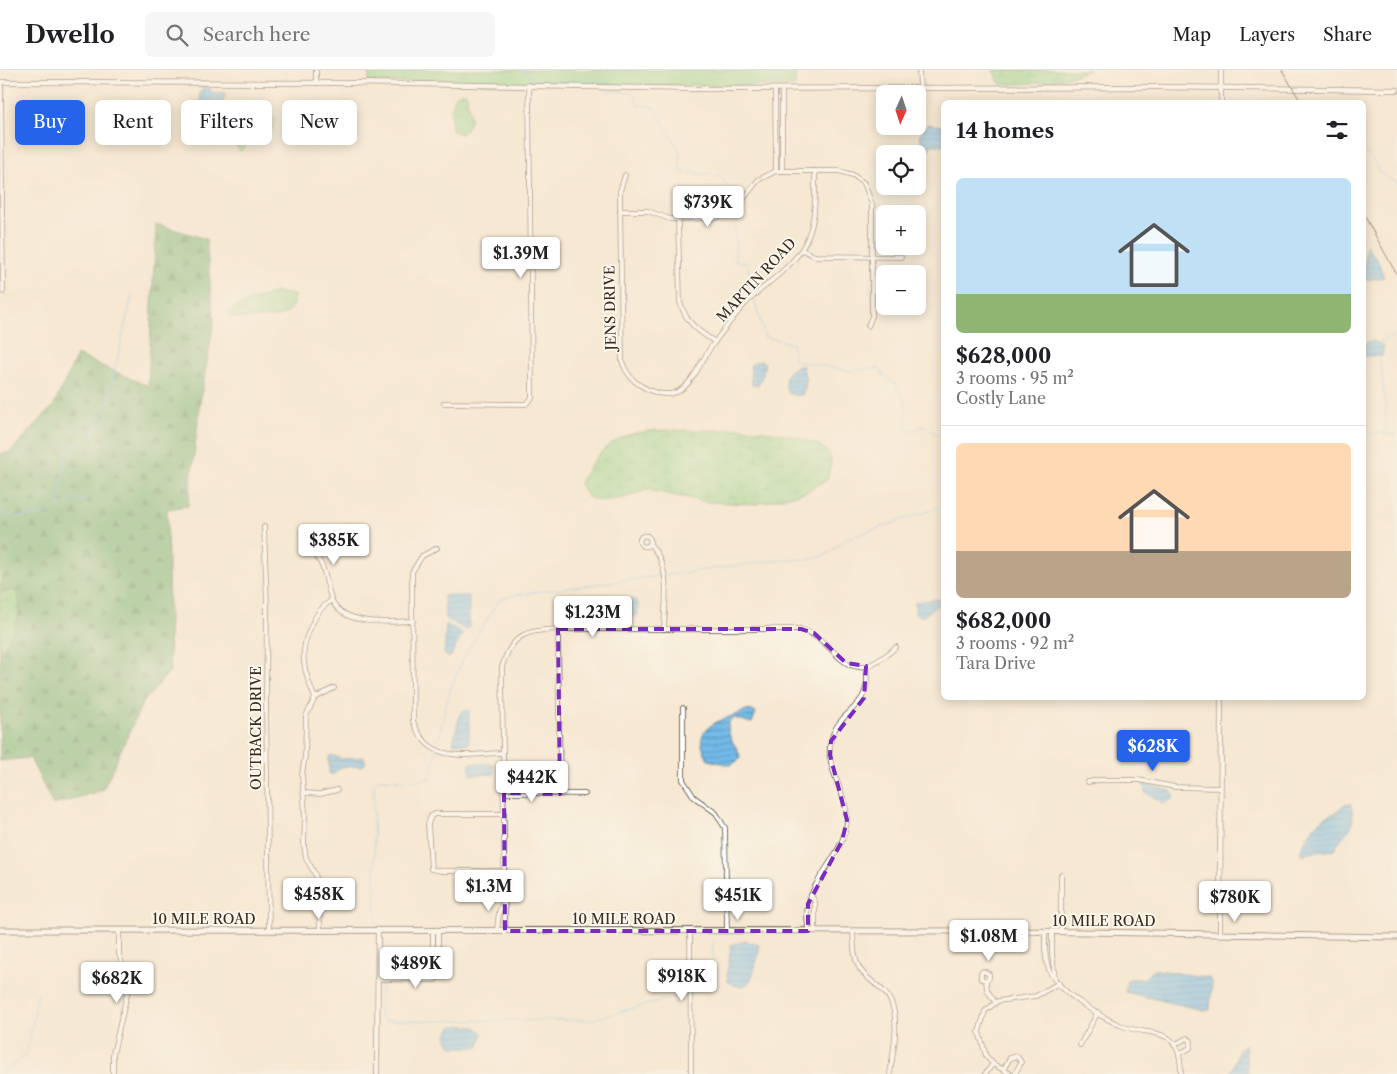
<!DOCTYPE html>
<html lang="en">
<head>
<meta charset="utf-8">
<style>
	body { margin:0; font-family:"Libre Caslon Text",serif; background:#f6f6f6; color:#202124; height:100vh; display:flex; flex-direction:column; font-size:19px; white-space:nowrap }
	* { box-sizing:border-box; margin:0 }
	p { font-size:16px; color:#757577 }
	.icon { flex:none; width:28px; height:28px; fill:none; stroke:currentColor; stroke-width:2; stroke-linecap:round; stroke-linejoin:round }
	.map { position:relative; flex:1; overflow:hidden }
	.panel { position:absolute; left:941px; top:30px; width:425px; height:600px; display:flex; flex-direction:column; background:#fff; border-radius:8px; box-shadow:0 2px 12px #0003 }
	.panel>* { flex:none }
	.banner { position:absolute; left:15px; top:30px; width:475px; height:45px; display:flex; gap:10px }
	.needle { width:32px; rotate:183deg }
	.buttons { position:absolute; left:876px; top:15px; display:grid; gap:10px }
	.buttons a { display:grid; place-items:center; width:50px; height:50px; border-radius:8px; background:#fff; box-shadow:0 2px 12px #0003; font-size:25px }
	.price { position:absolute; translate:-50% -42px; padding:0 11px; border-radius:5px; background:#fff; color:#222; font-size:16px; line-height:32px; filter:drop-shadow(0 1px 2px #0008) }
	.price::after { content:''; position:absolute; left:50%; top:30px; width:15px; height:11px; margin-left:-8px; background:inherit; clip-path:polygon(0 0,100% 0,50% 100%) }
	.price.on { background:#2563eb; color:#fff }
	ul { padding:0; list-style:none }
	li { display:grid; align-content:center; gap:10px; height:265px; padding:0 15px }
	li+li { border-top:1px solid #e0e0e0 }
	li span { display:grid; place-items:center; height:155px; border-radius:8px; color:#555 }
	li>.icon { margin-inline-start:auto }
	span .icon { width:90px; height:90px; fill:#fffc; stroke-width:1 }
	li b { font-size:21px }
	h2 { display:flex; justify-content:space-between; align-items:center; height:60px; padding:0 15px; font-size:21px }
	.chip { padding:0 18px; border-radius:8px; background:#fff; box-shadow:0 2px 12px #0003; font-size:18px; line-height:45px }
	.chip.on { background:#2563eb; color:#fff }
	header { display:flex; align-items:center; gap:30px; box-sizing:border-box; height:70px; padding:0 25px; background:#fff; border-bottom:1px solid #e0e0e0 }
	header strong { font-size:24px }
	nav { display:flex; gap:28px; margin-inline-start:auto; font-size:18px }
	.search { width:350px; height:45px; background:#f6f6f6; display:flex; align-items:center; gap:12px; box-sizing:border-box; padding:0 18px; border-radius:8px; color:#757577; font-size:19px }
	.map>svg:first-child { display:block }
</style>
</head>
<body>
<header>
<strong>Dwello</strong>
<div class="search"><svg class="icon" aria-label="search" viewBox="0 0 24 24"><circle cx="10" cy="10" r="6"/><path d="M15 15l6 6"/></svg>Search here</div>
<nav><a>Map</a><a>Layers</a><a>Share</a></nav>
</header>
<div class="map">
<svg width="1397" height="1004" viewBox="0 0 1397 1004">
	<defs>
		<pattern id="forest-firs" width="22" height="20" patternUnits="userSpaceOnUse" patternTransform="scale(1.25)"><rect width="22" height="20" fill="#78b778"/><path d="M5 1l3.5 6h-7zM16 11l3.5 6h-7z" fill="#649562"/></pattern>
		<pattern id="wetland-marsh" width="20" height="14" patternUnits="userSpaceOnUse" patternTransform="scale(1.25)"><rect width="20" height="14" fill="#95d68d"/><path d="M1 5h8M5 5V1M11 12h8M15 12V8" fill="none" stroke="#81b879"/></pattern>
		<pattern id="water-rules" width="6" height="5" patternUnits="userSpaceOnUse" patternTransform="scale(1.25)"><rect width="6" height="5" fill="#72bbea"/><path d="M0 2.5h6" fill="none" stroke="#5f98bd"/></pattern>
	</defs>
	<rect width="100%" height="100%" fill="#fbf7ec"/>
	<filter id="ink" filterUnits="userSpaceOnUse"><feTurbulence type="fractalNoise" baseFrequency=".02" numOctaves="2"/><feDisplacementMap in="SourceGraphic" scale="10" xChannelSelector="R" yChannelSelector="G"/><feConvolveMatrix kernelMatrix="1 2 1 2 8 2 1 2 1" color-interpolation-filters="sRGB"/></filter>
	<filter id="wash" filterUnits="userSpaceOnUse"><feTurbulence type="fractalNoise" baseFrequency=".0096" numOctaves="4" result="noise"/><feDisplacementMap in="SourceGraphic" scale="20" xChannelSelector="R" yChannelSelector="G"/><feGaussianBlur stdDeviation="1.12" result="paint"/><feColorMatrix in="noise" values="0 0 0 0 0 0 0 0 0 0 0 0 0 0 0 0 0 1.4 0 .05"/><feComposite in="paint" operator="in"/></filter>
	<g filter="url(#wash)">
		<rect width="100%" height="100%" fill="#f6e8d2"/>
		<path fill="#95d68d" stroke="#688056" d="M369,0H795V16L369,12Z"/>
		<path fill="url(#forest-firs)" stroke="#5a704b" d="M156,154L206,169L214,252L201,326L188,436L167,439L170,601L142,634L103,720L53,735L30,688L0,691V384L10,382L54,335L77,285L148,316Z"/>
		<g fill="url(#wetland-marsh)" stroke="#688056">
			<path d="M993,0H1089C1061,11 1030,15 1000,14Z"/>
			<path d="M461,23H466C468,27 467,30 468,35C472,48 472,54 461,64L452,61L451,41L455,26Z"/>
			<path d="M247,40L268,43L276,49L273,60L269,61L257,54C246,58 249,71 243,80L240,81C231,73 236,54 240,43Z"/>
			<path d="M276,222L293,225L295,228C293,232 292,237 290,240C282,251 244,249 231,247L229,244C237,231 263,228 276,222Z"/>
			<path d="M736,358C756,359 818,366 829,384C834,392 829,402 827,410L806,422L756,434L708,432L647,420L623,428L600,431L587,427L580,413C617,338 669,368 736,358Z"/>
			<path d="M0,520L4,522L15,520C28,538 10,568 0,584Z"/>
		</g>
		<g fill="url(#water-rules)" stroke="#567284">
			<path d="M203,17L209,18L212,22L226,23L221,37L208,39L202,37L199,24Z"/>
			<path d="M927,54L944,56V75H931L929,81L925,82L922,78L920,64Z"/>
			<path d="M1366,175L1378,191L1384,207L1366,210L1364,206Z"/>
			<path d="M1373,271L1384,276L1382,286H1364V273Z"/>
			<path d="M761,291L765,293L763,305L758,315H752L750,296L754,292Z"/>
			<path d="M798,296H803L806,312L805,319L802,325L795,326L788,322C782,310 785,301 798,296Z"/>
			<path d="M447,525L469,526V557L466,560L445,548L444,526Z"/>
			<path d="M633,529L638,532V545L628,549L618,548L616,539L621,532Z"/>
			<path d="M939,529L942,532L922,547L915,543V532Z"/>
			<path d="M446,554L463,563L451,586L448,588L444,584Z"/>
			<path d="M463,640L469,641V674L453,673L460,643Z"/>
			<path d="M746,640L756,642L752,653L734,648L728,653C727,673 739,674 740,689L731,695L708,690C707,685 703,681 702,675C698,651 734,648 746,640Z"/>
			<path d="M332,685L341,689L364,687L366,693L362,696L341,697L332,705L329,703V687Z"/>
			<path d="M472,693L493,694L494,704L471,705L469,695Z"/>
			<path d="M1144,714L1171,721L1174,724L1173,729L1163,733L1145,722Z"/>
			<path d="M1351,734C1357,766 1345,756 1335,780L1302,784L1301,778C1313,759 1316,748 1338,742L1343,735Z"/>
			<path d="M746,871L759,875C760,885 756,890 754,900C751,915 744,921 728,912L727,903L731,875Z"/>
			<path d="M1153,899L1209,908L1212,914L1210,940H1203L1125,922L1127,911L1130,909H1144Z"/>
			<path d="M459,955L476,957L483,963L479,977H453L447,970V963L452,957Z"/>
			<path d="M1245,974L1248,1004H1230L1240,978Z"/>
		</g>
		<g fill="none" stroke-linecap="round" stroke-linejoin="round">
			<g stroke="#72bbea" stroke-width="1">
				<path d="M522,0L534,11L607,13"/>
				<path d="M607,21L634,23L638,35L654,37L680,81V102L720,105L732,122L737,125L735,133"/>
				<path d="M1364,81L1374,91L1379,103L1397,113"/>
				<path d="M736,140L735,190L747,193L753,222"/>
				<path d="M754,228L765,267L793,274V286L797,291L851,301L879,298L886,309L895,313C896,321 904,326 906,335C908,343 904,352 907,360H915L922,356L944,368"/>
				<path d="M1378,273L1397,264"/>
				<path d="M1379,284L1386,337L1385,363"/>
				<path d="M1364,364L1377,363L1397,365"/>
				<path d="M60,434L66,435L77,429L84,431"/>
				<path d="M0,443C17,449 49,449 60,434L66,382L75,374L85,373L95,361L108,331L132,225"/>
				<path d="M377,855L373,750L374,714L379,709L413,711L428,709C439,682 440,655 448,627C458,592 480,561 499,530L514,525L772,491L812,489L826,485L846,469L944,436"/>
				<path d="M385,872L379,944L384,951L589,950L687,924"/>
				<path d="M695,922L709,914L713,896V869"/>
				<path d="M2,1004L24,987L29,972L38,924"/>
			</g>
		</g>
	</g>
	<g filter="url(#ink)">
		<g fill="none" stroke-linecap="round" stroke-linejoin="round">
			<defs>
				<g id="minor">
					<path d="M919,0L920,19"/>
					<path d="M1,12L3,222"/>
					<path d="M316,13V0"/>
					<path d="M775,19L776,101"/>
					<path d="M782,101V19"/>
					<path d="M625,105L620,121L622,291C626,304 634,313 647,319C686,338 695,300 711,277C721,263 733,248 744,235C762,216 788,201 802,179C817,155 815,128 815,101"/>
					<path d="M620,141H648L670,149L716,148L742,131L758,110L776,101H839L853,105L864,113L872,134V246L868,256"/>
					<path d="M678,150L680,232C686,253 698,261 715,272"/>
					<path d="M802,180L815,186L901,187"/>
					<path d="M444,333L526,334L532,328L529,15"/>
					<path d="M264,457L267,534L266,627L269,860"/>
					<circle cx="645" cy="471" r="5.5"/>
					<path d="M650,474C672,498 665,529 664,559"/>
					<path d="M308,477C328,497 323,505 331,528C341,557 390,552 413,551"/>
					<path d="M437,478L422,486L412,502L413,651C429,695 464,684 503,683"/>
					<path d="M558,559L560,724"/>
					<path d="M315,628C303,599 298,582 312,554C317,543 322,536 332,530"/>
					<path d="M683,638V710L694,727L716,743L725,758L727,861"/>
					<path d="M1088,712L1099,710H1138L1175,717L1220,718"/>
					<path d="M305,723L320,724L337,720"/>
					<path d="M504,723L585,724"/>
					<path d="M504,744H435L431,746L428,754L431,799L441,801H504"/>
					<path d="M812,827L815,832V861"/>
					<path d="M320,860L319,819L315,804L306,788L304,775L305,743L302,705L305,686L306,646L315,628L334,618"/>
					<path d="M433,860V905L435,910L438,903V860"/>
					<path d="M497,860L499,842L504,830"/>
					<path d="M505,861L502,597C512,563 526,561 558,559H801C843,573 842,625 896,577"/>
					<path d="M690,861L691,1004"/>
					<path d="M808,861C808,853 806,843 808,835C815,804 846,782 847,749C847,722 824,697 831,671C839,636 873,642 866,596"/>
					<path d="M853,861C854,873 853,888 860,899C868,912 885,917 891,932C900,953 893,982 890,1004"/>
					<path d="M1045,862C1045,874 1044,888 1049,900C1058,922 1103,949 1125,957C1157,967 1181,956 1181,1004"/>
					<path d="M1052,862V883L1055,908"/>
					<path d="M1061,862V805"/>
					<path d="M377,909L435,910"/>
					<path d="M986,910L981,909V903L983,901L989,904V908L986,910L987,920L995,932"/>
					<path d="M1080,975L1098,942"/>
					<path d="M1174,975L1187,968L1191,971L1190,978L1179,984"/>
					<path d="M1003,1000L1010,988L1017,986L1021,992L1015,1004"/>
					<path d="M113,1004V984L128,920L125,902L119,884V860"/>
					<path d="M985,1004L993,994"/>
					<path d="M1011,1004L993,994L986,986L979,962L985,941L998,931L1036,926L1059,913"/>
				</g>
				<g id="tertiary">
					<path d="M1221,0V32"/>
					<path d="M0,12L350,13L701,19L1153,17L1397,20"/>
					<path d="M1220,863L1221,628"/>
					<path d="M377,1004L378,860"/>
				</g>
				<path id="secondary" d="M0,860L1019,861L1397,867"/>
			</defs>
			<use href="#minor" stroke="#574639" stroke-width="5.5"/>
			<use href="#tertiary" stroke="#574639" stroke-width="6"/>
			<use href="#secondary" stroke="#574639" stroke-width="7"/>
			<use href="#minor" stroke="#fff" stroke-width="4"/>
			<use href="#tertiary" stroke="#fff" stroke-width="4.5"/>
			<use href="#secondary" stroke="#fff" stroke-width="5"/>
			<g stroke="#3b2a1e" stroke-width="1">
				<path d="M1282,0L1301,32"/>
				<path d="M1364,145L1397,205"/>
			</g>
		</g>
	</g>
	<path d="M0 0H1397V1004H0ZM558,559H801L814,563L846,593L866,596L864,628L831,671L830,685L847,750L842,771L808,834V861H505L504,723L560,724Z" fill="#f6e8d2" fill-opacity=".55" fill-rule="evenodd"/>
	<path fill="none" stroke="#7b2cbf" stroke-width="4" stroke-dasharray="10 6" stroke-linejoin="round" d="M558,559H801L814,563L846,593L866,596L864,628L831,671L830,685L847,750L842,771L808,834V861H505L504,723L560,724Z"/>
	<g text-anchor="middle" stroke-width="4" stroke-linejoin="round" paint-order="stroke">
		<g font-size="14" fill="#3b2a1e" stroke="#fbf7ec">
			<text transform="translate(756 210) rotate(-47)" y="5">MARTIN ROAD</text>
			<text transform="translate(610 238) rotate(-91)" y="5">JENS DRIVE</text>
			<text transform="translate(256 658) rotate(-90)" y="5">OUTBACK DRIVE</text>
			<text x="204" y="854">10 MILE ROAD</text>
			<text x="624" y="854">10 MILE ROAD</text>
			<text x="1104" y="856">10 MILE ROAD</text>
		</g>
	</g>
</svg>
<div class="buttons">
<a><svg class="needle" viewBox="-14 -14 28 28"><path d="M0-13l5 13h-10z" fill="#e53935"/><path d="M0 13l5-13h-10z" fill="#757577"/></svg></a>
<a><svg class="icon" aria-label="locate" viewBox="0 0 24 24"><circle cx="12" cy="12" r="6"/><path d="M12 2v4M12 18v4M2 12h4M18 12h4"/></svg></a>
<a>+</a>
<a>−</a>
</div>
<b class="price" style="left:708px;top:158px">$739K</b>
<b class="price" style="left:521px;top:209px">$1.39M</b>
<b class="price" style="left:334px;top:496px">$385K</b>
<b class="price" style="left:593px;top:568px">$1.23M</b>
<b class="price on" style="left:1153px;top:702px">$628K</b>
<b class="price" style="left:532px;top:733px">$442K</b>
<b class="price" style="left:489px;top:842px">$1.3M</b>
<b class="price" style="left:319px;top:850px">$458K</b>
<b class="price" style="left:738px;top:851px">$451K</b>
<b class="price" style="left:1235px;top:853px">$780K</b>
<b class="price" style="left:989px;top:892px">$1.08M</b>
<b class="price" style="left:416px;top:919px">$489K</b>
<b class="price" style="left:682px;top:932px">$918K</b>
<b class="price" style="left:117px;top:934px">$682K</b>
<div class="banner">
<a class="chip on">Buy</a>
<a class="chip">Rent</a>
<a class="chip">Filters</a>
<a class="chip">New</a>
</div>
<section class="panel">
<h2>14 homes<svg class="icon" aria-label="filters" viewBox="0 0 24 24"><path d="M4 7h16M4 17h16"/><circle cx="9" cy="7" r="2"/><circle cx="15" cy="17" r="2"/></svg></h2>
<ul>
<li><span style="background:linear-gradient(#bfe0f5 75%,#8fb573 0)"><svg class="icon" aria-label="home" viewBox="0 0 24 24"><path d="M3 11l9-7 9 7M6 9v11h12V9"/></svg></span><div><b>$628,000</b><p>3 rooms · 95 m²</p><p>Costly Lane</p></div></li>
<li><span style="background:linear-gradient(#ffd9b3 70%,#b9a48a 0)"><svg class="icon" aria-label="home" viewBox="0 0 24 24"><path d="M3 11l9-7 9 7M6 9v11h12V9"/></svg></span><div><b>$682,000</b><p>3 rooms · 92 m²</p><p>Tara Drive</p></div></li>
</ul>
</section>
</div>
</body>
</html>
